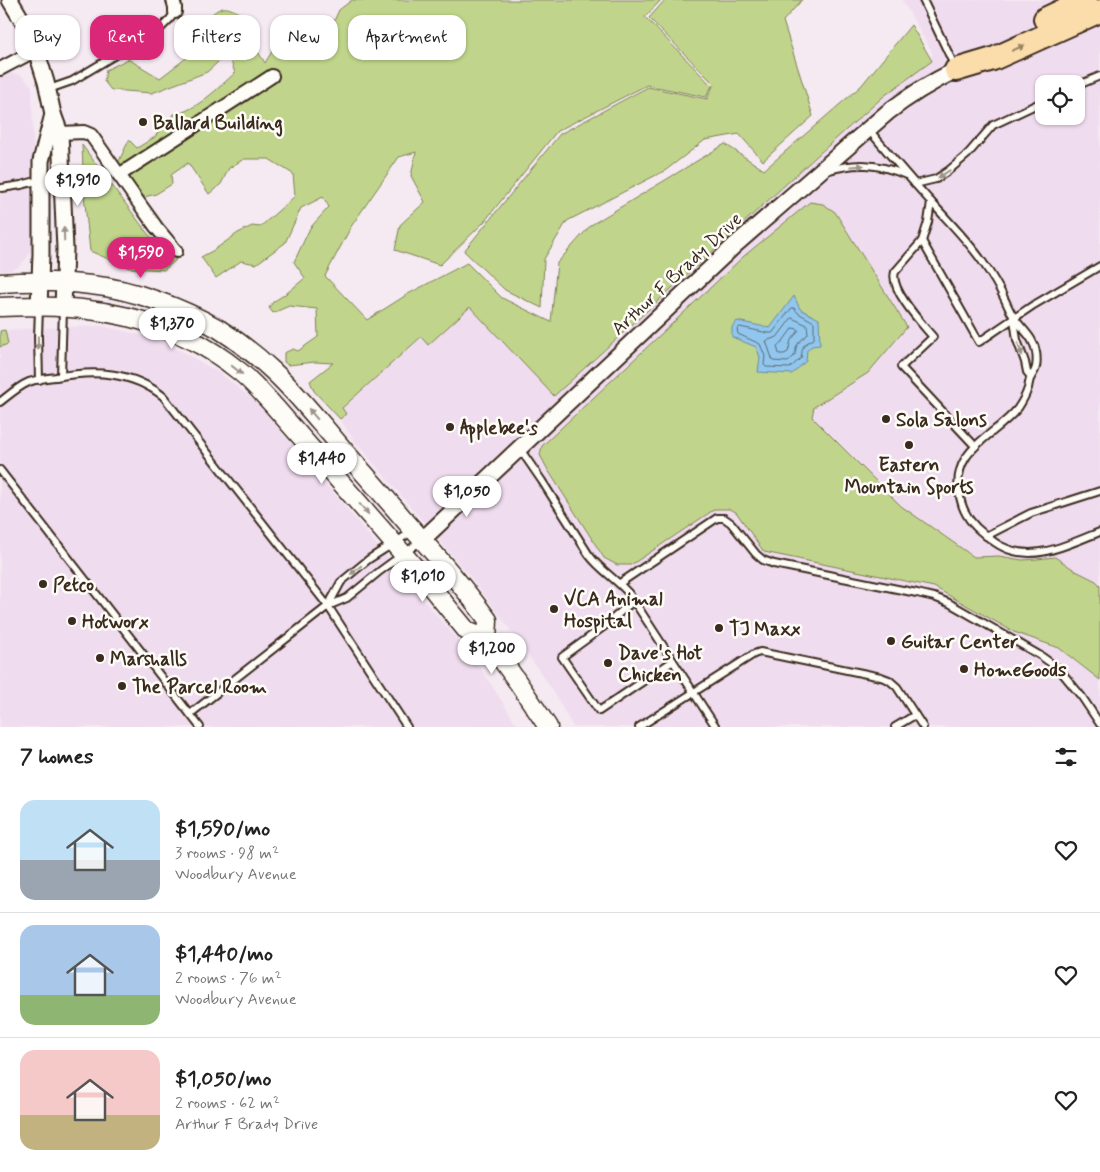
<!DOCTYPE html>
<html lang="en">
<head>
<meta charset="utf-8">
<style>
	body { margin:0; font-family:Mynerve,sans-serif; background:#f6f6f6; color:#222; height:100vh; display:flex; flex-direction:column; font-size:19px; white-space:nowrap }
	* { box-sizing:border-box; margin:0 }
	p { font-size:16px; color:#767676 }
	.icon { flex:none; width:28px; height:28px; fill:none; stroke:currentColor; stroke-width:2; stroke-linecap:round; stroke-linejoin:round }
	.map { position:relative; height:727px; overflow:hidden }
	.sheet { display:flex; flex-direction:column; background:#fff; flex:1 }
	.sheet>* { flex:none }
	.top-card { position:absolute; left:15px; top:15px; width:500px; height:45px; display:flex; gap:10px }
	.buttons { position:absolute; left:1035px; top:75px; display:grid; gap:10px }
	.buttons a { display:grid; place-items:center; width:50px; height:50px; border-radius:10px; background:#fff; box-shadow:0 1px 4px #0004; font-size:25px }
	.price { position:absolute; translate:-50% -42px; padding:0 11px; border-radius:18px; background:#fff; color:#222; font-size:16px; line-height:32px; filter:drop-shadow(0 1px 2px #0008) }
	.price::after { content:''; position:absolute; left:50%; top:30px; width:15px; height:11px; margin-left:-8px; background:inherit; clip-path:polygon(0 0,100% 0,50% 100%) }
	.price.current { background:#db2777; color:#fff }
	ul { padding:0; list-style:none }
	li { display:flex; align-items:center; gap:15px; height:125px; padding:0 20px }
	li+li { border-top:1px solid #e0e0e0 }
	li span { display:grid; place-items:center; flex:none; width:140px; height:100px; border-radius:15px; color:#555 }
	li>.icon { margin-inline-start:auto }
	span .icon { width:60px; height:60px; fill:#fffc; stroke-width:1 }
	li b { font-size:21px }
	h2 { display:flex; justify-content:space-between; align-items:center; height:60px; padding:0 20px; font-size:21px }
	.tag { padding:0 18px; border-radius:15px; background:#fff; box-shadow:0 1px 4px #0004; font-size:18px; line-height:45px }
	.tag.current { background:#db2777; color:#fff }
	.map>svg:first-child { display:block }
</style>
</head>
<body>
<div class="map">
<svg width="1100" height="727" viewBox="0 0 1100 727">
	<rect width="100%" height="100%" fill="#f5e9f2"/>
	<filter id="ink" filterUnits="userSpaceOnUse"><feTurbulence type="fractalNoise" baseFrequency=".02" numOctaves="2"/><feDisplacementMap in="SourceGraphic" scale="10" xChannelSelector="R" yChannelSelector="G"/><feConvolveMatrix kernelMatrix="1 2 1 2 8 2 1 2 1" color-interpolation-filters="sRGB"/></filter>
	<g filter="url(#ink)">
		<g fill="#f0dcef" fill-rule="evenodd">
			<path d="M902,0H1100V727H573L552,689L504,621L467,573L353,439L340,419L345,414L341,409L422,337L429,344L470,306L555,395L820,153L884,96L931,61L932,52ZM1044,84H1076V116H1044Z"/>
			<path d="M9,73L18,74L23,77L30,84L32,88L34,197L32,249L26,259L18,267L8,271H0V77Z"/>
			<path d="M102,326L144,336L183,352L221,374L256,402L478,664L518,727H0V347L8,344L5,330Z"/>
		</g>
		<g fill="#c0d58b" stroke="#7e8054">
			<path d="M352,0H661L645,17L712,86L706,97L647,85L557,131L484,222L440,265L395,250L400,225L425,202L411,176L416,152L399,157L352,225L325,276L367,320L408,294L467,263L502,298L551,322L557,263L591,225L725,144L764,170L861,86L911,25L932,61L884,96L820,153L554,396L470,307L428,345L421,337L342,408L346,414L340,419L314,391L310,381L333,363L315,362L288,365L284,362V353L293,349L298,351L318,337L317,309L289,306L273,313L269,308L273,302L287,293L305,278L294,262L310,228L329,207L323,197L301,208L285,243L256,264L241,261L216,278L201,257L214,250L238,233L252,226L260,227L295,196L293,174L269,159H244L229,168L221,184L209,194L188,163L171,175L172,184L156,194L144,197L118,163L129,140L137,148L155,137L161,128L170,122L174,114C195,112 219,87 235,73L228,53L207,72L152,93L111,90L104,81L106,70L128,59L160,78L219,33L211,15C224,3 230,8 244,16L241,25L265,63L274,48L321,20L334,21L339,10Z"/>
			<path d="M665,0H802L783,21L813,116L763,161L739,134L705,140L666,170L567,221L544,259L542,308L505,290L464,251L560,134L648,87L707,99L714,84L649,18Z"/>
			<path d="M82,145L148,234L176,260L164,270L129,268L90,251L84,194Z"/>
			<path d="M810,202L823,204L835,212L907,327L868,373L814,407L812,417L901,506L974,557L999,556L1022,560L1037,559L1055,557L1076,571L1096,581L1100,585V680L1059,648L1014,632L934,587L764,552L736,512L729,509H715L631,565H617L604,558L548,470L540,455L542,446L744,256Z"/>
			<path d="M5,330L8,344L0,347V331Z"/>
		</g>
		<path fill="#91c7ef" stroke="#6f889b" d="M794,296L800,309L819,319L820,345L812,346L807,350L806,361L792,374L758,372L760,357L756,347L732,337V327L737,321L770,328Z"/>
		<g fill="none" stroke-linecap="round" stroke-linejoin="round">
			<g stroke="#5d6972" stroke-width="1">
				<path d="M792,308H794L798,313L814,322V339C802,345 803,345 801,358L790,368L766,367L764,365L765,356L760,344L738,334L737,329L740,327L768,333H772Z"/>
				<path d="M792,318L807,325L808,334C799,342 796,343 795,355L788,362L773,361L766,341L777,337Z"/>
				<path d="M793,328L798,329V332L791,340L788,352L784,354H779L777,346L783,341Z"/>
			</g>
			<defs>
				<g id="service">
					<path d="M923,0L955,67"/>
					<path d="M1076,86L1100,76"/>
					<path d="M49,89L72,81L162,27L170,19L175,12"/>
					<path d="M869,130C890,155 911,180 933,204C950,223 968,241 982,261C991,274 999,287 1005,300C1008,306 1010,312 1014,317C1021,329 1034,337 1036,352C1037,357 1037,366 1035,370C1034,373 1032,375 1031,377C1029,380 1029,384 1028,388C1026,395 1022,402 1018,408C994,438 949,449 960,497C963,513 972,525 984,534C990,539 996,544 1003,547C1035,563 1070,543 1100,532"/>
					<path d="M826,171C855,162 877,163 906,175"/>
					<path d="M915,184L936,179L948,171L967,155L993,125L1044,101"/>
					<path d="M2,188L21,185L40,180"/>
					<path d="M931,202L928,222L922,241L895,272C889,289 922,324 933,337L901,367L975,446"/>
					<path d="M922,241L979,342L1032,306L1100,266"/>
					<path d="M39,308L38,337L39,380"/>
					<path d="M1014,319L1017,340L1025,362L1027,372L1031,377"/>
					<path d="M61,376L63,309"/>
					<path d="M0,402C9,395 19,386 29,382C37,379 47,378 56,377C94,370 131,371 163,396L328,606L407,727"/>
					<path d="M520,449L542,481L589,555C601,571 618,580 630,595L716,727"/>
					<path d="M0,470L200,727"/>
					<path d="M986,536L1031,513L1100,491"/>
					<path d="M620,583L717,518H724L731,523L756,554L763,560L774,564L917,593L934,597L949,603L1041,656L1059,669L1082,697L1100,724"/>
					<path d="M634,601L625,608L606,625L562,657L599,711L673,661"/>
					<path d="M328,606L341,582L369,559L413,531"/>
					<path d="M190,714L328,606L347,598L380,571L421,541"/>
					<path d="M639,727L754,654L760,652L881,677L889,680L897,687L923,727"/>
					<path d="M895,727L915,715"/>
				</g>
				<g id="minor">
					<path d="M173,0L175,7V12"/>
					<path d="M0,69L36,50"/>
					<path d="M60,133L84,132L91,135L136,199L156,227L176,251"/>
					<path d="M119,175L272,76"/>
				</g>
				<g id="tertiary">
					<path d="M10,0L23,22L36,50L46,82L53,114L60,133L65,249L63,308"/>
					<path d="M39,307L41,254V161L53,114"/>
					<path d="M422,540L735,245L888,112C910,95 932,82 956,70"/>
				</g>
				<g id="secondary">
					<path d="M0,283C30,281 60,281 91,285C132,289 183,308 219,329C238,341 256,355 273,371C302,398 327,431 353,461C372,482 390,503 408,524C436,555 463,586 488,620L487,639"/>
					<path d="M0,307C85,303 171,315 239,371C252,381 263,394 274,406L418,571L467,631L487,639L517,681L548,727"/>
				</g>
				<g id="motorway">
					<path d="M1045,19L1085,0"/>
					<path d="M956,70L993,59L1100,11"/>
				</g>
			</defs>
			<use href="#service" stroke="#3b2a1e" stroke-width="10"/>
			<use href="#minor" stroke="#3b2a1e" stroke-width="16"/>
			<use href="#tertiary" stroke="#3b2a1e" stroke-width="19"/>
			<use href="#secondary" stroke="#3b2a1e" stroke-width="21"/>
			<use href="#motorway" stroke="#3b2a1e" stroke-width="26"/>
			<use href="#service" stroke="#fdfcf7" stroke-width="6"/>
			<use href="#minor" stroke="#fdfcf7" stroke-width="12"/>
			<use href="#tertiary" stroke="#fdfcf7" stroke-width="15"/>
			<use href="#secondary" stroke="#fdfcf7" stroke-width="18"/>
			<use href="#motorway" stroke="#fbddab" stroke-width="22"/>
		</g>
		<defs><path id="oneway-solid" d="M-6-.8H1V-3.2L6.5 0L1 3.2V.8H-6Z" transform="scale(1.25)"/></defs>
		<use fill="#9b8464" href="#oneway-solid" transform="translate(1018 48) rotate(-24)"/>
		<g fill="#9c938a">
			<use href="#oneway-solid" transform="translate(857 166) rotate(-3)"/>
			<use href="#oneway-solid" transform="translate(944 174) rotate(147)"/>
			<use href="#oneway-solid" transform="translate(64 234) rotate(-92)"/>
			<use href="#oneway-solid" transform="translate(38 343) rotate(89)"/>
			<use href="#oneway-solid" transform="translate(1020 349) rotate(71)"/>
			<use href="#oneway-solid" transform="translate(237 370) rotate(38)"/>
			<use href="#oneway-solid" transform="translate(313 414) rotate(-130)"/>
			<use href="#oneway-solid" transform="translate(364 509) rotate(49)"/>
			<use href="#oneway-solid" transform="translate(356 570) rotate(141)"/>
		</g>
	</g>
	<g fill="#3b2a1e" stroke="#fdfcf7" stroke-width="2">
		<circle cx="143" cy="122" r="5"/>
		<circle cx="886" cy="419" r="5"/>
		<circle cx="450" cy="427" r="5"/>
		<circle cx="909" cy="445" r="5"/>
		<circle cx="43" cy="584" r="5"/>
		<circle cx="554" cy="609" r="5"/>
		<circle cx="72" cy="621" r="5"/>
		<circle cx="719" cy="628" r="5"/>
		<circle cx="891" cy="641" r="5"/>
		<circle cx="100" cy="658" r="5"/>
		<circle cx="608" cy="663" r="5"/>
		<circle cx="964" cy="669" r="5"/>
		<circle cx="122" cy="686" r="5"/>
	</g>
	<g text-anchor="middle" stroke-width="5" stroke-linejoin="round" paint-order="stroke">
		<g font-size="19" font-weight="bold" fill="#3b2a1e" stroke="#fdfcf7" text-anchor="start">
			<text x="153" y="129">Ballard Building</text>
			<text x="896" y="426">Sola Salons</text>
			<text x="460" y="434">Applebee's</text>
			<text x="909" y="471" text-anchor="middle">Eastern<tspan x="909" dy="22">Mountain Sports</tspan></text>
			<text x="53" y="591">Petco</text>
			<text x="564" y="605">VCA Animal<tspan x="564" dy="22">Hospital</tspan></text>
			<text x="82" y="628">Hotworx</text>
			<text x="729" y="635">TJ Maxx</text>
			<text x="901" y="648">Guitar Center</text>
			<text x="618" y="659">Dave's Hot<tspan x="618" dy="22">Chicken</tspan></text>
			<text x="110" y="665">Marshalls</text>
			<text x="974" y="676">HomeGoods</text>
			<text x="132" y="693">The Parcel Room</text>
		</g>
		<g font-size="19" fill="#3b2a1e" stroke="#fdfcf7">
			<text transform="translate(676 273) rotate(-43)" y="7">Arthur F Brady Drive</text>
		</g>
	</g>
</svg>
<div class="buttons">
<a><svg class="icon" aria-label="locate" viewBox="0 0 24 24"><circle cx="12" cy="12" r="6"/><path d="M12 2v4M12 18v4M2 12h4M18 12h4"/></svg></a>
</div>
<b class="price" style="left:78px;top:207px">$1,910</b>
<b class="price current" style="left:141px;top:279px">$1,590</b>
<b class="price" style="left:172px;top:350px">$1,370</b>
<b class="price" style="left:322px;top:485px">$1,440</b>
<b class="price" style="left:467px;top:518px">$1,050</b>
<b class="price" style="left:423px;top:603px">$1,010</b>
<b class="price" style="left:492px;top:675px">$1,200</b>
<div class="top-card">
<a class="tag">Buy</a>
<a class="tag current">Rent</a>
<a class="tag">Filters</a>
<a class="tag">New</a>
<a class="tag">Apartment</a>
</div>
</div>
<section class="sheet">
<h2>7 homes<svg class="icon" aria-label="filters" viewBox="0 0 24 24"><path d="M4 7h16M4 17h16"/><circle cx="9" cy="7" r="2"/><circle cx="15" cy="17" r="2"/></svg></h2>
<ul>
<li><span style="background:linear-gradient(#bfe0f5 60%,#9aa5b1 0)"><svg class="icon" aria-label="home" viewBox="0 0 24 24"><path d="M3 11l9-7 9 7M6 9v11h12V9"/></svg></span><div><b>$1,590/mo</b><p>3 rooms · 98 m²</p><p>Woodbury Avenue</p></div><svg class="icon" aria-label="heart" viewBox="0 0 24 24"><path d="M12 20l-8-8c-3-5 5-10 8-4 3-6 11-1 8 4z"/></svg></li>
<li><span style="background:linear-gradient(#a9c7e8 70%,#8fb573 0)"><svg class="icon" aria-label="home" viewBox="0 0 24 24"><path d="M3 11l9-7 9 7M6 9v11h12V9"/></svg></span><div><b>$1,440/mo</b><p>2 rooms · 76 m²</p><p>Woodbury Avenue</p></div><svg class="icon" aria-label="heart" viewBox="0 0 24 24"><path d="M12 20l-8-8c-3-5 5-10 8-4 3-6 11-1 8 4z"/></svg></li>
<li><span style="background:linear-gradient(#f6c9c9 65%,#c2b280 0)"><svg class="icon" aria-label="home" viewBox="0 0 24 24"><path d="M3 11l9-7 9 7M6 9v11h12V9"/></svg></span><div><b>$1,050/mo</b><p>2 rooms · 62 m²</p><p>Arthur F Brady Drive</p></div><svg class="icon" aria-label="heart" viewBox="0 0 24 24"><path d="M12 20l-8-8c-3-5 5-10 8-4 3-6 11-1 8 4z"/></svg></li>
</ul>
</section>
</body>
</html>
